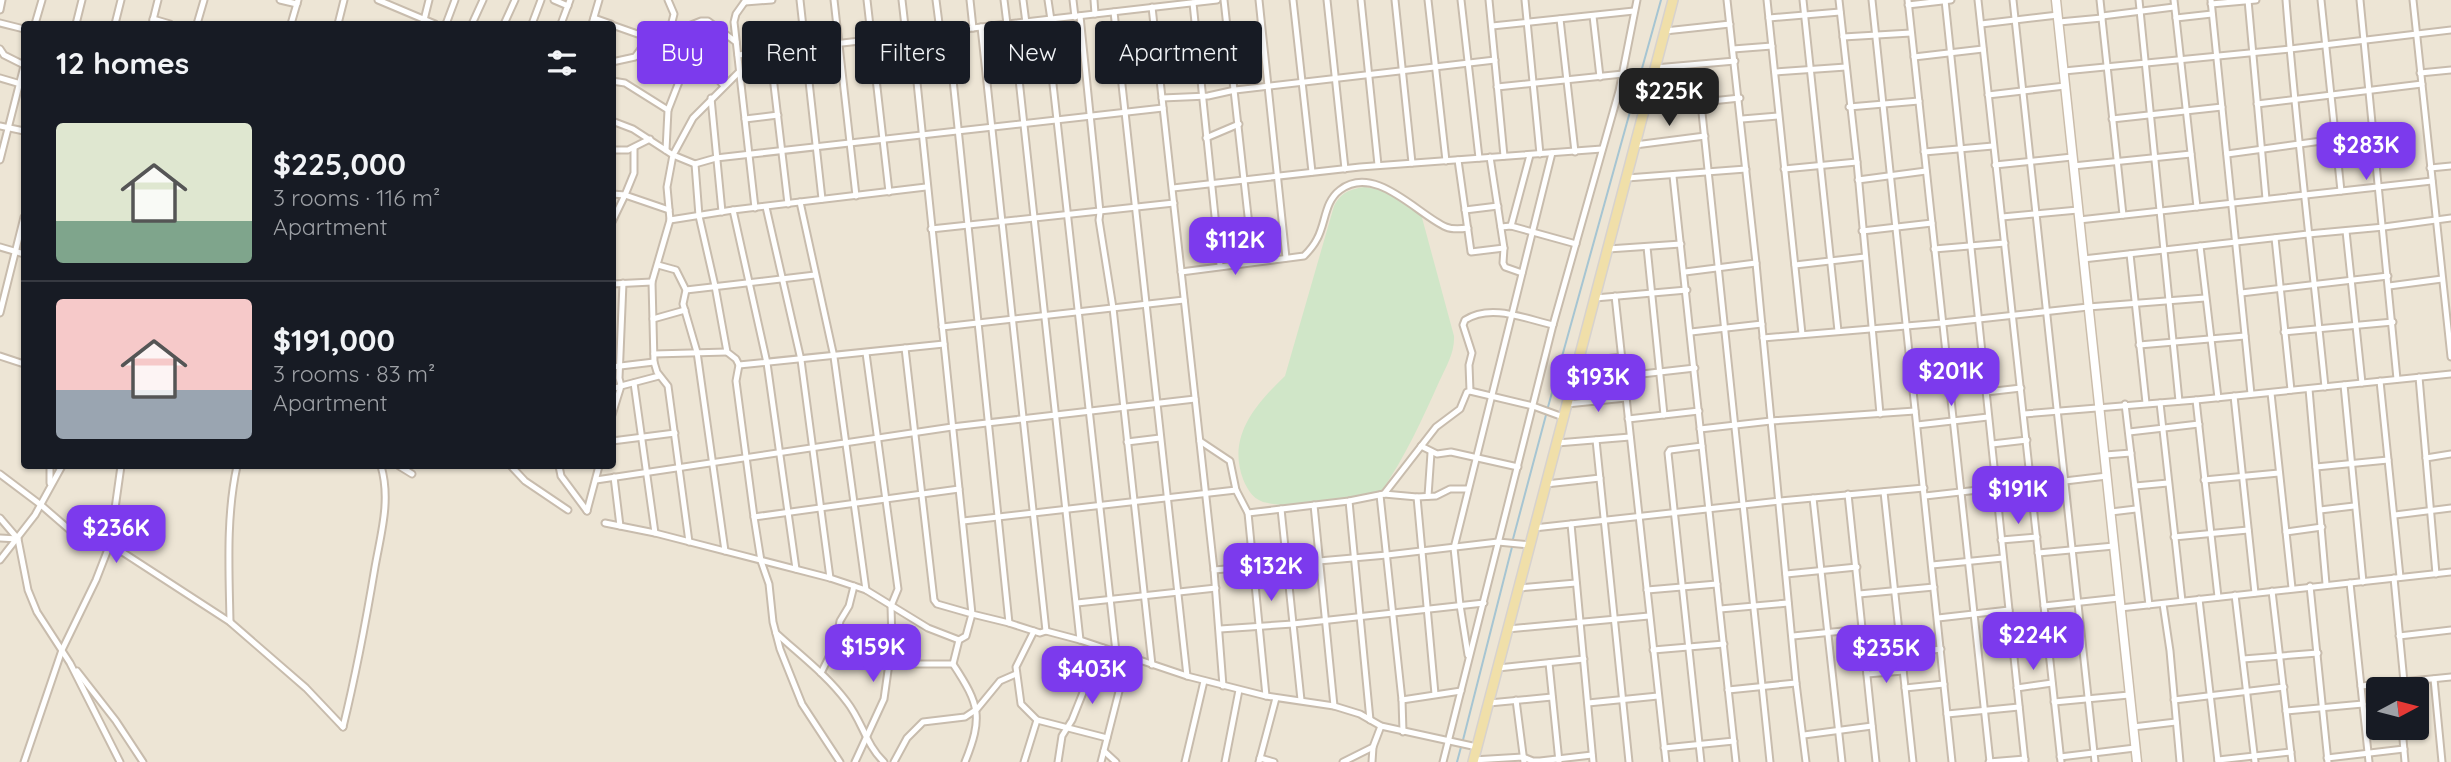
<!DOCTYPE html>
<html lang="en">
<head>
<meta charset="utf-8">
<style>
	body { margin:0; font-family:Quicksand,sans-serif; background:#20242c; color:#f1f3f6; height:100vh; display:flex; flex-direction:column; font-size:26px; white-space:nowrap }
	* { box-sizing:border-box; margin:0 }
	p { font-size:23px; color:#9ea1a6 }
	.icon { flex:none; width:38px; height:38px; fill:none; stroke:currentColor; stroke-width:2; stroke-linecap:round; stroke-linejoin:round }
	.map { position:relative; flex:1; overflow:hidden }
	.panel { position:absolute; left:21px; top:21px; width:595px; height:448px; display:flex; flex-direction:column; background:#171b24; border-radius:7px; box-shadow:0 2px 5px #0004 }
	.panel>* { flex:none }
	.top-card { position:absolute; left:637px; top:21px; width:665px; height:63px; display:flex; gap:14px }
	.needle { width:46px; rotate:83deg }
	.fabs { position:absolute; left:2366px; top:677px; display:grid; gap:14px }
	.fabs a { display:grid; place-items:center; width:63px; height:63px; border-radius:7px; background:#171b24; box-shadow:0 2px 5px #0004; font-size:35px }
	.price { position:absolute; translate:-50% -60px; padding:0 16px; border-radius:14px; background:#7c3aed; color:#fff; font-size:23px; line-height:46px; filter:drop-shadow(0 2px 4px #0008) }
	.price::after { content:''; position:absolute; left:50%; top:42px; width:21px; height:16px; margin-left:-10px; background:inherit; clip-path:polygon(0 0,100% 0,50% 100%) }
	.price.selected { background:#222; color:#fff }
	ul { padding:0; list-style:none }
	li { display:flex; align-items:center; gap:21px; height:175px; padding:0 35px }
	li+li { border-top:2px solid #363941 }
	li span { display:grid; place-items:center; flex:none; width:196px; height:140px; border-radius:7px; color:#555 }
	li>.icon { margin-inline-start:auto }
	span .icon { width:84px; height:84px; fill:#fffc; stroke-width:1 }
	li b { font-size:30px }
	h2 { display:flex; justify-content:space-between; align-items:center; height:84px; padding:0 35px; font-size:30px }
	.tag { padding:0 24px; border-radius:7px; background:#171b24; box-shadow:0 2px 5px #0004; font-size:24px; line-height:63px }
	.tag.selected { background:#7c3aed; color:#fff }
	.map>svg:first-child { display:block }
</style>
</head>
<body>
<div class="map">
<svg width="2451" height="762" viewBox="0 0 2451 762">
	<rect width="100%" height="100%" fill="#faf5e8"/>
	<path fill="#ede5d5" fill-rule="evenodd" d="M0,0H2451V762H0ZM24,24H612V466H24ZM2378,690H2417V728H2378Z"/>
	<path fill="#d0e6c8" d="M1364,187L1377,189L1399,199L1421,214L1454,336C1455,352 1446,367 1439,382C1422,420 1405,457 1381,492C1347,497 1302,510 1268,503C1254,501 1248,491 1243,479C1227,436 1256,404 1285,376L1334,206C1342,192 1348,190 1364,187Z"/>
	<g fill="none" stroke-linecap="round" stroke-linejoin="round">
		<g stroke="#a6c5d2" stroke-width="2">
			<path d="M1548,407L1661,0"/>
			<path d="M1513,539L1546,415"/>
			<path d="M1463,740L1512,547"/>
			<path d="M1457,762L1461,747"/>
		</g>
		<defs>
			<g id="street">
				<path d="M280,0L297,4"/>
				<path d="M378,0L435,24"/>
				<path d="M554,0L568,6"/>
				<path d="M668,0L674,14L669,34"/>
				<path d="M746,0L736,14L734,22L755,208"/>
				<path d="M800,0L822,199"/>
				<path d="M834,0L856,196"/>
				<path d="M867,0L889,192"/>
				<path d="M902,0L906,35"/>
				<path d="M936,0L940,31"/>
				<path d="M970,0L973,28"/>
				<path d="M1004,0L1007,24"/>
				<path d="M1023,0L1026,23"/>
				<path d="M1048,0L1051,20"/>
				<path d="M1073,0L1075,17"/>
				<path d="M1094,0L1095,14"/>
				<path d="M1224,0L1253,261"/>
				<path d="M1259,0L1286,258"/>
				<path d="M1293,0L1312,172"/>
				<path d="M1327,0L1345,169"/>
				<path d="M1361,0L1378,165"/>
				<path d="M1395,0L1412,163"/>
				<path d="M1428,0L1446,161"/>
				<path d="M1461,0L1479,158"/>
				<path d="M1489,0L1504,156"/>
				<path d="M1525,0L1540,154"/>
				<path d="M1727,0L1756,263L1796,683L1806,762"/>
				<path d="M1767,0L1802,334"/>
				<path d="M1803,0L1838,331"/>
				<path d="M1839,0L1857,162L1880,414"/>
				<path d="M1872,0L1952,762"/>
				<path d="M1908,0L1990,762"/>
				<path d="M1945,0L2025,762"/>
				<path d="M1978,0L2061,762"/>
				<path d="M2013,0L2095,762"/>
				<path d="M2100,0L2123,215"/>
				<path d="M2139,0L2179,401"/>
				<path d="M2174,0L2197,207"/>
				<path d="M2211,0L2251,394"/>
				<path d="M2248,0L2266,199"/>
				<path d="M2286,0C2296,129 2312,258 2325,387"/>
				<path d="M2321,0L2341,191"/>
				<path d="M2360,0L2397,379"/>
				<path d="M2413,0L2451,357"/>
				<path d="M745,2L772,0"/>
				<path d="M1193,3L1220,265"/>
				<path d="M2211,4L2256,0"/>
				<path d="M1908,5L1951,0"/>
				<path d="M1152,7L1214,570L1223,686"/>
				<path d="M0,10L2,0"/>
				<path d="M1114,12L1187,676"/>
				<path d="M1080,16L1100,212L1099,220L1113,308L1152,665"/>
				<path d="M1593,16L1600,77"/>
				<path d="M2102,16L2174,7"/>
				<path d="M594,18L611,24"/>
				<path d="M1769,18L1840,12"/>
				<path d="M2176,18L2212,14"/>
				<path d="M153,19L170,24"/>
				<path d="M1560,19L1575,152"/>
				<path d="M1046,21L1116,652"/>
				<path d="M2059,22L2102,18"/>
				<path d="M0,23L24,29"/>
				<path d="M35,24L42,0"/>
				<path d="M76,24L82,0"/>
				<path d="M115,24L121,0"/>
				<path d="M152,24L158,0"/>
				<path d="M197,24L204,0"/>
				<path d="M291,24L298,0"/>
				<path d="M338,24L344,0"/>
				<path d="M423,24L429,0"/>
				<path d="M446,24L455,0"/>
				<path d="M472,24L483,0"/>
				<path d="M504,24L515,0"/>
				<path d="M532,24L541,0"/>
				<path d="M561,24L570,0"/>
				<path d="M592,24L599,0"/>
				<path d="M1013,24L1080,640"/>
				<path d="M1981,24L2058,15"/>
				<path d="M612,25L649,38L669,34L701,21H708L736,42"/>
				<path d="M1492,26L1634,11"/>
				<path d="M981,27L1046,631"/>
				<path d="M683,29L699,57L724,86"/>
				<path d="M948,31L1009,623"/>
				<path d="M1665,31L1730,24"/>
				<path d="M912,34L972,614L1009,623L1040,633L1046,631L1080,640L1187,676L1266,696L1334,706L1360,714L1381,726L1477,747"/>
				<path d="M1843,37L1911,33"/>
				<path d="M0,49L4,55L24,65"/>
				<path d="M1733,49L1772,46"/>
				<path d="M770,51L788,204"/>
				<path d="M738,55L1217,0"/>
				<path d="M1914,57L1983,49"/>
				<path d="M612,62L635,57L649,38"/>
				<path d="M1655,68L1735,61"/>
				<path d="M2064,71L2290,49L2451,30"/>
				<path d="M739,72L693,118L673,155L695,164L716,158L1163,108"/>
				<path d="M1775,72L1846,67"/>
				<path d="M2420,73L2451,70"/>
				<path d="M0,78L24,85"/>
				<path d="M612,81L625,83L668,110L666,150"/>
				<path d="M1497,87L1623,74"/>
				<path d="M1988,95L2065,86"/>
				<path d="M711,98L722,212"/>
				<path d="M1162,98L1208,96L1235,90L1495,60"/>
				<path d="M1701,103L1770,762"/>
				<path d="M2257,104L2422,84"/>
				<path d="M1849,107L1919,101"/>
				<path d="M1645,108L1740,98"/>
				<path d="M668,110L682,74L699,57"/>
				<path d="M745,119L778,115"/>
				<path d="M1742,119L1778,116"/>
				<path d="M2112,119L2222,107"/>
				<path d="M612,121L633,129L673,155L667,187L670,220L652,282L654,362L657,372L668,386L689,542"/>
				<path d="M0,126L24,131"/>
				<path d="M1206,138L1239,124"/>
				<path d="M1635,145L1705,136"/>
				<path d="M634,148V173L625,195L669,210"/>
				<path d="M612,150H628L650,139"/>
				<path d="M1924,152L1993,146"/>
				<path d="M2227,154L2336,139"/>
				<path d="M1490,157L1504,248L1503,263L1505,267L1522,273"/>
				<path d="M0,160L24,66"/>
				<path d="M1458,160L1471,252L1504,248"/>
				<path d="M695,164L699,216L715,286L727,352L736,359L739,365L736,381L754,517L761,561L769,584L773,622L780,649L802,704L840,762"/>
				<path d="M1995,165L2072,157"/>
				<path d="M2073,166L2191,154"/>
				<path d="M2430,168L2451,166"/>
				<path d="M1784,169L1857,162"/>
				<path d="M1673,176L1736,762"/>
				<path d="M1627,178L1746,169"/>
				<path d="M1858,180L1926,171"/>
				<path d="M1173,188L1360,167L1602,149"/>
				<path d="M612,194L625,195L612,222"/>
				<path d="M800,202L834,357L866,590"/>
				<path d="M766,207L801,360L830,578"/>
				<path d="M733,210L767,363L796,569"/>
				<path d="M1465,210L1498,206"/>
				<path d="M2002,217L2078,210"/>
				<path d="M670,220L733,210L926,187"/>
				<path d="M2079,220L2432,181"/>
				<path d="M1511,226L1530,155"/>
				<path d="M1501,227L1511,226L1576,244"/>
				<path d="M931,229L1174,203"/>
				<path d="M1862,231L1932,223"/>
				<path d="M2346,231L2362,383"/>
				<path d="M2275,238L2291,390"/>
				<path d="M2200,246L2218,398"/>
				<path d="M0,247L24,254"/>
				<path d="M1647,247L1664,415"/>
				<path d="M1608,249L1681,244"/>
				<path d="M1934,249L2005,243"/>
				<path d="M2130,254L2146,403"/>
				<path d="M2083,259L2308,234L2384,227L2451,218"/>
				<path d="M658,265L676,270L686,290L683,304L697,352L725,551"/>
				<path d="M1795,265L1865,257"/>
				<path d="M1181,272L1304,256C1309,251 1314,245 1317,239C1326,223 1324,202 1340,190C1375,163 1418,215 1446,227C1453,230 1461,229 1468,228"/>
				<path d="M1685,272L1756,263"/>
				<path d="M612,284L652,282"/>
				<path d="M2389,286L2442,279"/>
				<path d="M686,290L815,275"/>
				<path d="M2241,293L2388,276"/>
				<path d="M1615,296L1666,762"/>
				<path d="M1595,298L1687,290"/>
				<path d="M0,313L24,217"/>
				<path d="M653,319L685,310"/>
				<path d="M942,327L1184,300"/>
				<path d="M1691,332L1762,324"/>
				<path d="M2284,332L2393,322"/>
				<path d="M1763,338L1942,323L2088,307L2205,298"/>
				<path d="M2139,345L2245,336"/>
				<path d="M905,348L934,600L937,604L972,614L966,636L959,640L953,664C980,705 983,717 965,762"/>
				<path d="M654,354L727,352"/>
				<path d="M0,356L24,364"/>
				<path d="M1578,362L1622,357"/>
				<path d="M739,365L944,344"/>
				<path d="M612,367L654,362"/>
				<path d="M1624,376L1695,368"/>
				<path d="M2419,377L2436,574"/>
				<path d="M2380,381L2400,577"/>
				<path d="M634,383L655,533"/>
				<path d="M2344,385L2363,582"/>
				<path d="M612,389L621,386L619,378L623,283"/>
				<path d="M2309,389L2326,584"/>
				<path d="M1470,391L1533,406L1563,417"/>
				<path d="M1986,392L2021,388"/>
				<path d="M2271,393L2292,588"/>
				<path d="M2234,396L2255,593"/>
				<path d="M2196,400L2218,597"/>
				<path d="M2160,403L2182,601"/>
				<path d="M1567,404L1626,398"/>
				<path d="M2125,404L2149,605"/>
				<path d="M2024,414L2196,400L2451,374"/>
				<path d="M612,415L621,386L659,376"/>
				<path d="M1628,419L1699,411"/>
				<path d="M1917,425L1988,417"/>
				<path d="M1700,429L1771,421L1915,411"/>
				<path d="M2129,432L2199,424"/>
				<path d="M1596,440L1629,762"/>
				<path d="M612,441L675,433"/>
				<path d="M1200,441L1230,461L1236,490L1248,513L1266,696"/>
				<path d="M1127,442L1160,438"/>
				<path d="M1557,443L1630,437"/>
				<path d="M1992,444L2027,440"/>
				<path d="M1421,446L1437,454L1451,452L1518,467"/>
				<path d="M2105,455L2131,453"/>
				<path d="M2426,458L2451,454"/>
				<path d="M50,466V483"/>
				<path d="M399,466L412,474"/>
				<path d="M511,466L525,481L568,510"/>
				<path d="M559,466L561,476L587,511"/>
				<path d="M2316,467L2388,460"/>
				<path d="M0,474L41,505L71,531L110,544L230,622L306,688L343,727"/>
				<path d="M614,477L620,526"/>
				<path d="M596,480L952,427L1195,399"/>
				<path d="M2204,480L2279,473"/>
				<path d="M1546,484L1600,478"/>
				<path d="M2031,485L2107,476"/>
				<path d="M2135,486L2168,483"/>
				<path d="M1884,492L1913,762"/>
				<path d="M1384,494L1436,427L1460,409L1467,392L1470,391L1469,365L1472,353L1463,325L1465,320C1491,303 1526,319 1553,325"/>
				<path d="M1848,494L1876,762"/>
				<path d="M1380,495L1402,700L1403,732"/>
				<path d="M1428,496L1431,453"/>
				<path d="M1925,496L1996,488"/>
				<path d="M1417,497L1435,694"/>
				<path d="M1813,498L1842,762"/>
				<path d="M1349,501L1370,720"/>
				<path d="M1314,505L1334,706"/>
				<path d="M1281,509L1301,700"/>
				<path d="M2320,510L2354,506"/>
				<path d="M587,511L599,466"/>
				<path d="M2111,512L2136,509"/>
				<path d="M1248,513L1349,501L1384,494L1417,497L1436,496L1450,489H1467"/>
				<path d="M2395,515L2451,508"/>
				<path d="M754,517L959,489"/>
				<path d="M0,518L18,539L28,590L37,612L70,663L120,762"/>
				<path d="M963,521L1236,490"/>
				<path d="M605,523L655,533L830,578L866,590L928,628L959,640"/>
				<path d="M1571,524L1593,762"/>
				<path d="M1534,528L1780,501L1924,488"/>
				<path d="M2286,532L2322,527"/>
				<path d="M2174,537L2248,530"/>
				<path d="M0,538L18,539"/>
				<path d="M2001,540L2037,537"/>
				<path d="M2038,553L2114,546"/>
				<path d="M0,560L35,515L62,466"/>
				<path d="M1932,565L2003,558"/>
				<path d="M1214,570L1387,555L1498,542L1530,545"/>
				<path d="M1786,574L1857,567"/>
				<path d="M2394,578L2404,682"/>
				<path d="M2350,583L2369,762"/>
				<path d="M2310,586L2328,762"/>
				<path d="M1519,588L1576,583"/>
				<path d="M1647,590L1717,584"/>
				<path d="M2272,591L2292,762"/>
				<path d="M1859,594L1934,587"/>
				<path d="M2235,595L2255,762"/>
				<path d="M2199,599L2218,762"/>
				<path d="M1077,603L1216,588"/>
				<path d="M2163,604L2170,651L2180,762"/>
				<path d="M2044,606L2119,598"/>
				<path d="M2120,608L2451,572"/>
				<path d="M1720,609L1788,603"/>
				<path d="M1938,618L2009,610"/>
				<path d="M230,622C229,569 226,517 237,466"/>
				<path d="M1220,629L1293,624L1484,603"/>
				<path d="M1508,629L1649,616"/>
				<path d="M1034,631L1016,667L1021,704L1037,720L1107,738"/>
				<path d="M776,633C800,655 827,675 847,702C862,721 866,745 884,762"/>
				<path d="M1793,636L1863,629"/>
				<path d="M2399,636L2451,630"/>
				<path d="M2012,638L2047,634"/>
				<path d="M1653,650L1724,644"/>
				<path d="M1901,654L1941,649"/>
				<path d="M1468,655L1460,605L1454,548L1552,153"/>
				<path d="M2243,659L2318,653"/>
				<path d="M1549,663L1559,762"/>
				<path d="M890,664H953"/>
				<path d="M1498,668L1584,659"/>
				<path d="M77,671L116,721L143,762"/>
				<path d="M821,673L836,643L840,621L849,606L854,586"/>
				<path d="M1867,674L1903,671"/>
				<path d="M2434,679L2442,762"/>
				<path d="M2361,686L2451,677"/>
				<path d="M1905,688L1944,684"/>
				<path d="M2017,688L2052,683"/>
				<path d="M1728,690L1796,683"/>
				<path d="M1402,700L1461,691"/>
				<path d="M1516,700L1524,762"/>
				<path d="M2174,700L2284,687"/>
				<path d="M2054,702L2129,695"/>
				<path d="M1489,703L1552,697"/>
				<path d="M1588,703L1658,696"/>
				<path d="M2286,711L2363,704"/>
				<path d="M1947,714L2019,707"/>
				<path d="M343,727C356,674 366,621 375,567C381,533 391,500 381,466"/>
				<path d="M2133,727L2176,722"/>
				<path d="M2402,728L2405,762"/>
				<path d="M1804,735L1872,726"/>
				<path d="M1664,748L1734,741"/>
				<path d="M1104,751L1116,762"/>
				<path d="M2060,757L2135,748"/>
				<path d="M1260,758L1274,762"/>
				<path d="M2327,758L2404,749"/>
				<path d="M1473,760L1523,757L1533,761H1540L1592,755"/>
				<path d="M2218,760L2291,752"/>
				<path d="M24,762L62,650L96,580L110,544L121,466"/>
				<path d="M855,762L884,699L892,642L891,606L898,589L866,353"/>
				<path d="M894,762L907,738L923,722L965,717L977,709L1000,681L1016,674"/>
				<path d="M1024,762L1037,720"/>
				<path d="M1058,762L1062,736L1072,720L1084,690L1089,662L1099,661L1103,648"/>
				<path d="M1101,762L1128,656"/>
				<path d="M1185,762L1204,681"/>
				<path d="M1225,762L1239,690"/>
				<path d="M1259,762L1276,698"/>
				<path d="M1343,762L1373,747L1381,726"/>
				<path d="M1372,762L1373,747"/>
				<path d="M1443,762L1553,325L1619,91L1637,0"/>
				<path d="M1701,762L1668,453L1670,450L1702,446"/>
				<path d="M1989,762L2025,759"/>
			</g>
			<path id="secondary" d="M2056,0L2137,762"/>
			<path id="primary" d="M1473,762L1673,0"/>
		</defs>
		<use href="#street" stroke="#c8bcad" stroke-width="9"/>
		<use href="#secondary" stroke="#cbbdab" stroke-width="11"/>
		<use href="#primary" stroke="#d7d2ce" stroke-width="12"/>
		<use href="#street" stroke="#fff" stroke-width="5"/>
		<use href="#secondary" stroke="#fff" stroke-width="8"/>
		<use href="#primary" stroke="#f0dfa9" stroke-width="9"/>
	</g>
</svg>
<div class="fabs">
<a><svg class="needle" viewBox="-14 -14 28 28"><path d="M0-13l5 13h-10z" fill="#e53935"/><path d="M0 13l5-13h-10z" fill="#9ea1a6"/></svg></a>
</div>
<b class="price selected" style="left:1669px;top:128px">$225K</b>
<b class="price" style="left:2366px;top:182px">$283K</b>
<b class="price" style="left:1235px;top:277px">$112K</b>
<b class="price" style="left:1951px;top:408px">$201K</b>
<b class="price" style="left:1598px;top:414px">$193K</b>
<b class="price" style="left:2018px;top:526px">$191K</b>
<b class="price" style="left:116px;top:565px">$236K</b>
<b class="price" style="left:1271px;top:603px">$132K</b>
<b class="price" style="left:2033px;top:672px">$224K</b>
<b class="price" style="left:873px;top:684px">$159K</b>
<b class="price" style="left:1886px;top:685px">$235K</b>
<b class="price" style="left:1092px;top:706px">$403K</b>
<div class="top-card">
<a class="tag selected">Buy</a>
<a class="tag">Rent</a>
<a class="tag">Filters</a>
<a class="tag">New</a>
<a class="tag">Apartment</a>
</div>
<section class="panel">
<h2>12 homes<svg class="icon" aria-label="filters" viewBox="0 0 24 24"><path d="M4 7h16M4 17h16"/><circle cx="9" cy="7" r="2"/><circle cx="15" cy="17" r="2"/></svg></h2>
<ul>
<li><span style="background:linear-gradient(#dfe7d0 70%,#7fa58c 0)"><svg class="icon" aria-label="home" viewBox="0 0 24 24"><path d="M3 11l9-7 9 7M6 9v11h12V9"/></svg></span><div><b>$225,000</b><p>3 rooms · 116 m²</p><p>Apartment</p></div></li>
<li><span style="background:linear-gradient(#f6c9c9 65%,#9aa5b1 0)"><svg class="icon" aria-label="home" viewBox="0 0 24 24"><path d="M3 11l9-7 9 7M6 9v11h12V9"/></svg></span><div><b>$191,000</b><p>3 rooms · 83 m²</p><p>Apartment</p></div></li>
</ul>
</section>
</div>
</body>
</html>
